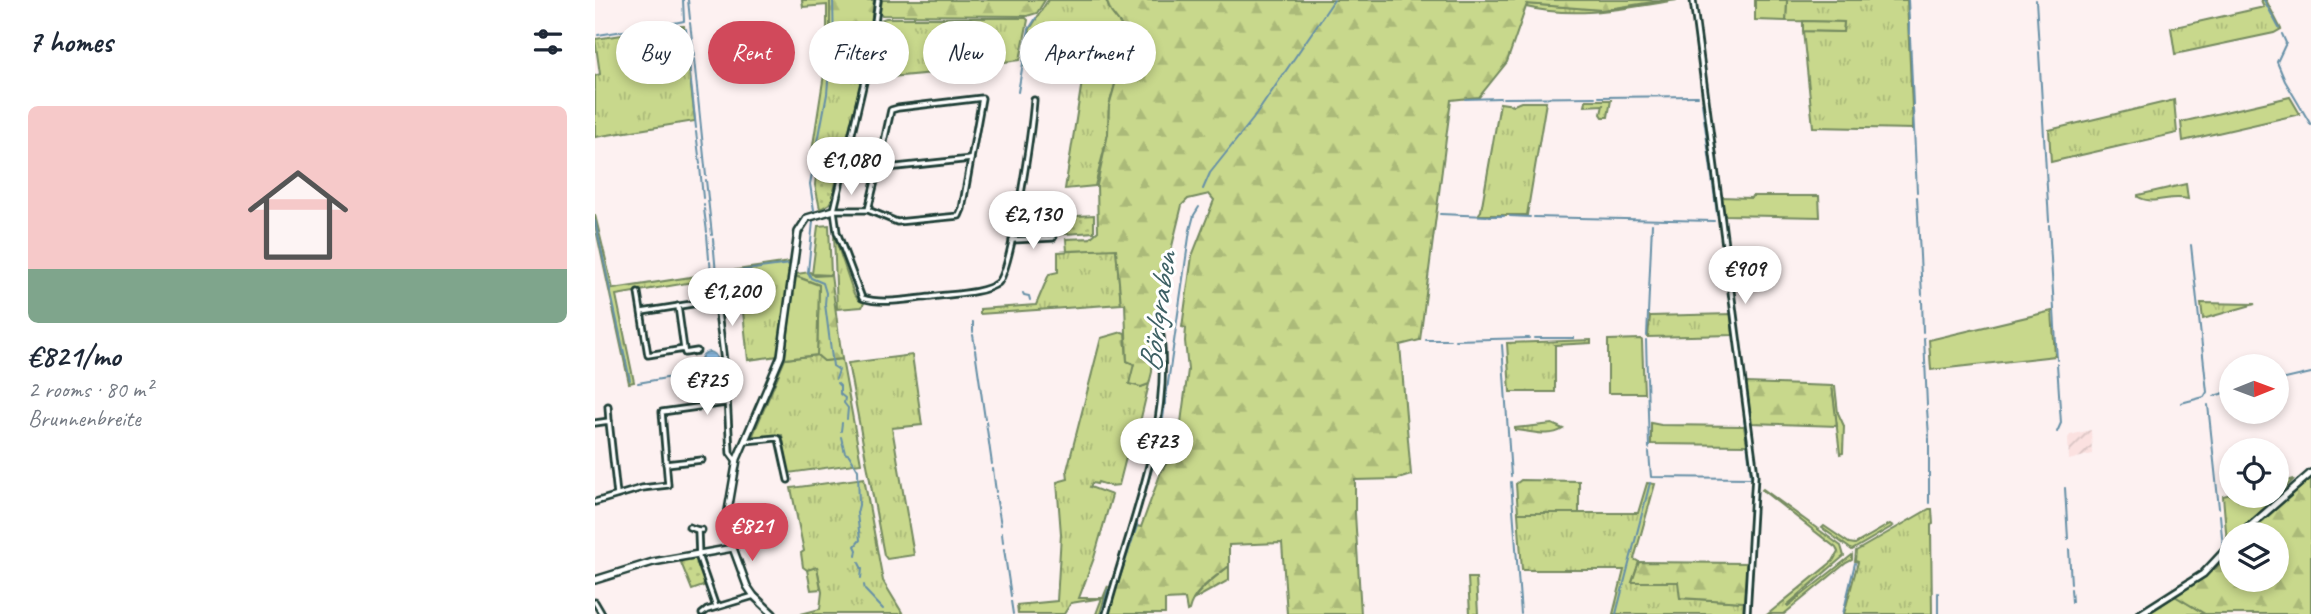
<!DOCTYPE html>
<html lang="en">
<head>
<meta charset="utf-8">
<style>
	body { margin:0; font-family:Caveat,sans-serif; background:#f2f2f3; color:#1f2937; height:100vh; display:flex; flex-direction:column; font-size:26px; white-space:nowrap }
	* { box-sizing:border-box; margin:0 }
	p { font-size:23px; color:#747a83 }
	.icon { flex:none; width:38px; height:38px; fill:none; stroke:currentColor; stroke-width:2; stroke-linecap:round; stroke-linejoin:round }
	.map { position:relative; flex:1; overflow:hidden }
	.panel { display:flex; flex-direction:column; background:#fff; width:595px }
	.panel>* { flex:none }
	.banner { position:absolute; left:21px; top:21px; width:665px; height:63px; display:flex; gap:14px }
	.needle { width:46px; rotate:89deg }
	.fabs { position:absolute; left:1624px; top:354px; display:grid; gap:14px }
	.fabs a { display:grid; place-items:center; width:70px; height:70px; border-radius:50%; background:#fff; box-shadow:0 4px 10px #0003; font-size:35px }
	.price { position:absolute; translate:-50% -60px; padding:0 16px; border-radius:24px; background:#fff; color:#222; font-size:23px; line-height:46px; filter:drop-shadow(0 2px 4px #0008) }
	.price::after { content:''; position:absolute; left:50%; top:42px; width:21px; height:16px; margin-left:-10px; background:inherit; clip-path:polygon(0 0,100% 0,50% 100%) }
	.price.on { background:#d1495b; color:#fff }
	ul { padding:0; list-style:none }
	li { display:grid; align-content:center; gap:14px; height:371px; padding:0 28px }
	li+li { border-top:2px solid #e0e1e3 }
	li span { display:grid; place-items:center; height:217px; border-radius:10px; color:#555 }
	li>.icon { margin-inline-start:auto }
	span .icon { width:126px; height:126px; fill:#fffc; stroke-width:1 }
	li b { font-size:30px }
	h2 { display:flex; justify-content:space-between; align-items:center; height:84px; padding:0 28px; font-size:30px }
	.pill { padding:0 24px; border-radius:32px; background:#fff; box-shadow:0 4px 10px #0003; font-size:24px; line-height:63px }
	.pill.on { background:#d1495b; color:#fff }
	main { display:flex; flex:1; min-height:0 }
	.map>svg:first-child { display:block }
</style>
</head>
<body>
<main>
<section class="panel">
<h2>7 homes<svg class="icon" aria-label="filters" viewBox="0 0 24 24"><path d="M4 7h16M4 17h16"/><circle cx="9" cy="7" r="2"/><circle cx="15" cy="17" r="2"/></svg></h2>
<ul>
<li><span style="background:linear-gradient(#f6c9c9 75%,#7fa58c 0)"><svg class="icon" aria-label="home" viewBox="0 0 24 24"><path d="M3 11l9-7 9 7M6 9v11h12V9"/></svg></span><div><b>€821/mo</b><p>2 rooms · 80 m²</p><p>Brunnenbreite</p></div></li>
</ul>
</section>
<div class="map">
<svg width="1716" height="614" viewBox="0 0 1716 614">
	<defs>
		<pattern id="industrial-furrows" width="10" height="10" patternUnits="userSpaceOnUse" patternTransform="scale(1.75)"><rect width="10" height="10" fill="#fbe1e0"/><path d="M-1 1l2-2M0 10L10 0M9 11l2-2" fill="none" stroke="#d7c2c1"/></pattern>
		<pattern id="grass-tufts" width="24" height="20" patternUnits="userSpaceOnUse" patternTransform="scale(1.75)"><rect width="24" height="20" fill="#c8d88c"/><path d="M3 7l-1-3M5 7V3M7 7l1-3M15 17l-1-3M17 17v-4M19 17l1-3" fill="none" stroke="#abba79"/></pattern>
		<pattern id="forest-firs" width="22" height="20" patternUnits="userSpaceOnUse" patternTransform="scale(1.75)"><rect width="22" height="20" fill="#c8d88c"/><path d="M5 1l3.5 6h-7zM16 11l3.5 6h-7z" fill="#abba79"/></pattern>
		<pattern id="park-dots" width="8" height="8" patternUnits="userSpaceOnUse" patternTransform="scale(1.75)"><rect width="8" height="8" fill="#c8d88c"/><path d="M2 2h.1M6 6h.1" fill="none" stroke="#abba79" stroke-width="1.8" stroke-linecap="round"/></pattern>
		<pattern id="water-rules" width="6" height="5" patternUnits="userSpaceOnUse" patternTransform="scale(1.75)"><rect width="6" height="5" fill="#96c8f3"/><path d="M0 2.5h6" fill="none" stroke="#7aa4c6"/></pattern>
	</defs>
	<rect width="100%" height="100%" fill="#fdf1f1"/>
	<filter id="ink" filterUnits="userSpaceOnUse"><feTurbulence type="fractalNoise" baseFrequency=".0143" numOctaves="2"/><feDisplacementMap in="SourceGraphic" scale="14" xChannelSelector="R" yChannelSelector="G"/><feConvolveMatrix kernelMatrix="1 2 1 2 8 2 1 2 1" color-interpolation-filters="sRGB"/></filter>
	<g filter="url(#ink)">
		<path fill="url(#industrial-furrows)" d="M1496,430L1497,454L1474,460L1473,438L1475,435Z"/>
		<g fill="url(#grass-tufts)" stroke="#748a60" stroke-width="2">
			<path d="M207,0H235V57L272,58L246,162L216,158L232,55V5L208,7Z"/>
			<path d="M453,0H511L516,12L526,25L528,56L514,106L513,134L500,186L470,189L488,75L429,65L435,29Z"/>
			<path d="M1070,0H1082C1032,8 981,19 931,7L932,4L1007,10Z"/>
			<path d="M1192,0H1312L1318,129L1218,127L1208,31L1248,32L1249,22L1191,21Z"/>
			<path d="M1666,0H1671L1686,29L1679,33L1580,54L1576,28L1669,7Z"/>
			<path d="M291,18H431L433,20L425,60L393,64L392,68L273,79L281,48L285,20Z"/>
			<path d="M86,26H89L100,121L0,137V76L5,74L0,39Z"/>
			<path d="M991,100H1016L1013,117H1008L1006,114L1008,105L990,106Z"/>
			<path d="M1579,100L1582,133L1456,162L1454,130Z"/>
			<path d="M926,102H951L932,215H883L886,211L905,103L919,105Z"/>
			<path d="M1591,184L1593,199C1573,194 1559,206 1543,197V195Z"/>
			<path d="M0,215L18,289L115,274L116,279L21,295L39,382L34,383L0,225Z"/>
			<path d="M239,235L259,294L263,299L269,303L267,307L242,309Z"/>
			<path d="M521,248L526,304L385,314V309L441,305L454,274L463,272V252Z"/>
			<path d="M195,262L183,356L153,360L144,273L122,276L121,273Z"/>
			<path d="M1606,303L1660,304L1608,319Z"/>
			<path d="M1136,314L1138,335L1053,337L1055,316Z"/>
			<path d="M527,332L530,333L532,361L539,364L546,387L554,384L546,418L536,438L524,485L515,486L503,482L502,484L497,483L495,487L517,495L499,558L484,598H508L513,586L505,614H501L507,598L476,603L469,614H423L422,605L462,601L466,534L462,482L473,479L472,470L506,338Z"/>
			<path d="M996,340V343L960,345V392H915L912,343Z"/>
			<path d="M222,355L229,361L247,359L266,463L194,473L187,435L160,438L158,435L190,359Z"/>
			<path d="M317,355L327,425L297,428L319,555L292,559L289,555L253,363Z"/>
			<path d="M1237,386H1240L1243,413L1249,426L1248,453L1245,454Z"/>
			<path d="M957,424L968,429C954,438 936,431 920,430V428Z"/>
			<path d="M269,478L288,581L308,614H206L225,609L227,592L222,568L212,570L208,567L206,553L209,551L196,488Z"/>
			<path d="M1699,479L1643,534H1636V541L1632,543L1628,496L1636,494L1682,495V484Z"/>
			<path d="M1052,483L1060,484L1039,559L1044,562L1038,582H1084L1085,598L1149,602L1148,614H1018L1029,570H927L923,513H1043Z"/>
			<path d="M1168,489L1246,546L1249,556L1192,605L1193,606L1257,555V560L1251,563L1189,614H1173L1238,561L1243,552L1241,548L1167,490Z"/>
			<path d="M1334,509H1337L1338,524L1336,525L1337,614H1249L1263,562L1260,561L1261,551Z"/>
			<path d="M1295,524L1298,526L1257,550L1227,528L1229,526L1254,543L1260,544Z"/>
			<path d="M634,566V580L596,601L612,584Z"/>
			<path d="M1580,596L1610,614H1553Z"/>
		</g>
		<g fill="url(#forest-firs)" stroke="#748a60" stroke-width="2">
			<path d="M235,0H279L272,58L235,57Z"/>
			<path d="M287,0H450L442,13L432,16L287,15L285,12Z"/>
			<path d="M511,0H1070L1007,10L932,4L912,62L884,97L856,100L825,340L805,345L816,475L803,479L760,480V513L766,614H692L687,543L634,545V566C619,578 598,591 594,610L592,611L590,599L570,600V614H513L538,525L546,527L566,472L583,445L593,370L590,341L591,328L587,327L597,256L619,200L614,194L593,199L587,205L565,296L568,333L557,334V372L554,384L546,387L534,384L539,364L532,361L530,304H526L521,249L472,251L471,239L495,238L503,231L502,185L513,134L514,106L528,56L526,25L516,12Z"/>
			<path d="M215,272L220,276L236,275L247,359L229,361L222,355L224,285L201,276V274Z"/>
			<path d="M1151,383L1237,386L1242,426L1156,423Z"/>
			<path d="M1716,478V614H1610L1580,596L1621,568L1636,550V579H1682V534H1653Z"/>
			<path d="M926,480L984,481V513H923L921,484Z"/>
			<path d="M1044,562L1152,563L1149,602L1085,598L1083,582H1037Z"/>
		</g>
		<g fill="url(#park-dots)" stroke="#748a60" stroke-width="2">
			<path d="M223,159L246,162L237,199L234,204L225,209L220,185Z"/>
			<path d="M499,215V232L442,236V233L465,222V217Z"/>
			<path d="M99,558L103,561L111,585L97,590L85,560Z"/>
		</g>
		<g fill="#c8d88c" stroke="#748a60" stroke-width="2">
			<path d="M1160,0H1192L1191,21L1160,20Z"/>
			<path d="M1208,21L1249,22L1248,32L1208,31Z"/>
			<path d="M1695,97L1705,114L1588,141L1586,122Z"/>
			<path d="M1157,196H1224L1225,217L1129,215L1127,197L1156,198Z"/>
			<path d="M234,225L236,275L217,274L223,226Z"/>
			<path d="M200,274L202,277L224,285L222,355L190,359Z"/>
			<path d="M1457,311L1460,356L1336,370L1334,340Z"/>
			<path d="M1046,339L1047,341L1049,393H1013V340Z"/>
			<path d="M1056,423L1066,425L1149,426L1152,445L1056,444Z"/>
			<path d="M222,567L226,589L216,590L212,570Z"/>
			<path d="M873,578H881L883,614H875Z"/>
		</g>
		<circle fill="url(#water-rules)" stroke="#6690a7" stroke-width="2" cx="114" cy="360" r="8"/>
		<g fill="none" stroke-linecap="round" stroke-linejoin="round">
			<g stroke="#6690a7" stroke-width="2">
				<path d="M93,0L95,19"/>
				<path d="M1313,0L1314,20"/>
				<path d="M1441,0L1444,49"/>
				<path d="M1669,0L1684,28"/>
				<path d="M284,14L286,0"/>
				<path d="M95,23L99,56"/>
				<path d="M1314,23V34"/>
				<path d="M69,25L89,21L88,0"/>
				<path d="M91,29L95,70"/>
				<path d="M1687,34L1691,43L1682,62L1690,81L1716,125"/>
				<path d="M3,35L67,25"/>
				<path d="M1315,37L1318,105"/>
				<path d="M1106,44L1108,64"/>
				<path d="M1444,52L1454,221"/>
				<path d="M99,59L111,176"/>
				<path d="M1109,69L1116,123"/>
				<path d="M95,73L101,128"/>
				<path d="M423,92L434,29L441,18"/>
				<path d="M1004,97L1103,96"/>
				<path d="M908,98L1000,97"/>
				<path d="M870,99L905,98"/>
				<path d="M1107,103L1122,214"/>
				<path d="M1318,108L1322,192"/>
				<path d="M1116,126L1123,174"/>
				<path d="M101,132L105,164"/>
				<path d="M105,167L108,198"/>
				<path d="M1123,177L1125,194"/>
				<path d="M111,180L117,235"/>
				<path d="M608,189L615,173L658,119L739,0"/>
				<path d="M1322,197L1327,295"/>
				<path d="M1126,198L1129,220"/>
				<path d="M109,204V206"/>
				<path d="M109,209L112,232"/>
				<path d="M219,210L215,184L232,94L235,56L239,47L238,0"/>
				<path d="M845,214L892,216"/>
				<path d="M894,216H909"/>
				<path d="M915,216L935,217"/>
				<path d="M939,217L1119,221"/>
				<path d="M0,221L35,380"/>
				<path d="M218,221L213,272L216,278L228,283L231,293L230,304L238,366L244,370L241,379"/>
				<path d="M1129,224L1140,305"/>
				<path d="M1454,225L1462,360"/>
				<path d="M112,235L114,259"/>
				<path d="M118,239L121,274L195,264"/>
				<path d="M115,262L116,273"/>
				<path d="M428,293L429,295L434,296L435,300"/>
				<path d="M1327,300L1328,332"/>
				<path d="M1140,309L1145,340"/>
				<path d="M378,322V332"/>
				<path d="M378,335L380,347"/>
				<path d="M1052,336L1057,224"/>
				<path d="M940,338H979"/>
				<path d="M1329,338L1332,405"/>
				<path d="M831,340H855"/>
				<path d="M860,340L934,338"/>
				<path d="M1051,340L1052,375"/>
				<path d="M1145,342L1148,364"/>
				<path d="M907,345L916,476"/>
				<path d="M380,350L390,419"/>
				<path d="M1462,364L1466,423L1462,432"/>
				<path d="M1148,367L1152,397"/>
				<path d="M1052,377L1054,448"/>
				<path d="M1682,381L1716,373"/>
				<path d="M43,383L122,369"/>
				<path d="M242,383L245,386V394L250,398L249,403L253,408L252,419"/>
				<path d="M1619,396L1636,391"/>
				<path d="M1586,403L1609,397L1612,392L1596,245"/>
				<path d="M1613,405L1624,508"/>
				<path d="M1332,409L1334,436"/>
				<path d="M1154,411L1155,418"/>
				<path d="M1149,420L1152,438"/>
				<path d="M391,422L397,464"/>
				<path d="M1156,426L1162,476"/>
				<path d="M246,431L247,423"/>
				<path d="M246,437L250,453L254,455L263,470L264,505L262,513L265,540L260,546L262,550L261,556"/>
				<path d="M1334,438V503"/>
				<path d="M1054,452L1056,477L1156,478L1152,441"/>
				<path d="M398,469L401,492"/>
				<path d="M916,482L926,614"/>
				<path d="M1470,488L1473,539"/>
				<path d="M401,496L406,525"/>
				<path d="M1625,515L1628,548"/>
				<path d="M407,533L408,542"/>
				<path d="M409,549L416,596"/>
				<path d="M1474,549L1476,584"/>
				<path d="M264,563L267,569L266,578"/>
				<path d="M269,585L270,590L288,609"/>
				<path d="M522,586L542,526V519L559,462L566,432L595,230L599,215L604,207"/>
				<path d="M1476,589L1477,602"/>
				<path d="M1156,592L1162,488"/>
				<path d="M1343,593V614"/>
				<path d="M416,601L418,614"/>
				<path d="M507,614L513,590"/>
				<path d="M1021,614L1055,483"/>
				<path d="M1149,614V602"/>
				<path d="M1154,614L1155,595"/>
				<path d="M1248,614L1260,563"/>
			</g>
			<defs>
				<g id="street">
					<path d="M283,0L276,52L239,210L242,232L267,298C288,305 314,299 336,297C354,294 389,294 403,283C417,271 437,126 439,100"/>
					<path d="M1098,0L1160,475L1152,614"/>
					<path d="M283,169L296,110L303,108L387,98L376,159"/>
					<path d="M239,210H273L302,222L364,216L367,209L376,159L283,169L273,210"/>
					<path d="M417,240L458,238"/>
					<path d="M43,293L53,355L89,349L83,306"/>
					<path d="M121,296L131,378L135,453L141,461"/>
					<path d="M47,312L122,300"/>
					<path d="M89,350L90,353L102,351"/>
					<path d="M13,406L14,421"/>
					<path d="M0,423L14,421L22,495"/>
					<path d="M150,441L181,438L184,439L193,480"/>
					<path d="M71,464L107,460"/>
					<path d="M0,502L47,488L73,485L67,412L131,403"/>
					<path d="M94,527L103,530"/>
					<path d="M107,530H103L104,558L121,607"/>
					<path d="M0,602L7,614"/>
					<path d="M107,614L112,610L159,596"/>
					<path d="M511,614C535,524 576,431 566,336"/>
				</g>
				<g id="secondary">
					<path d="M1646,534L1716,473"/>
					<path d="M0,580L58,562L138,548"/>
					<path d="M178,614L159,596L152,586L138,548L133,511L142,459L186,356L203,232L212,218L239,210"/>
					<path d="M1545,614L1608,574L1636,544"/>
				</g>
			</defs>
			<use href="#street" stroke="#1f3d34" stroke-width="9"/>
			<use href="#secondary" stroke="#1f3d34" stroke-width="10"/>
			<use href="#street" stroke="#fff" stroke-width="3.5"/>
			<use href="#secondary" stroke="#fff" stroke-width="5"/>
		</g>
	</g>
	<g text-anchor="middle" stroke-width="6" stroke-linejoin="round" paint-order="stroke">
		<g font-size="32" font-style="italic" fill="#3d6064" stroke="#fff">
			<text transform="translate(562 312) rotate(-82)" y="11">Börlgraben</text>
		</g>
	</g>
</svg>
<div class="fabs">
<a><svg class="needle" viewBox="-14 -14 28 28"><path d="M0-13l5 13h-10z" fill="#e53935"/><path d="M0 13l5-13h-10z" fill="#747a83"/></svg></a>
<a><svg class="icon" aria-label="locate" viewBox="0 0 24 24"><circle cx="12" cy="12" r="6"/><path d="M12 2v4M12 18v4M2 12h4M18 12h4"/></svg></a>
<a><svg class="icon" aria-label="layers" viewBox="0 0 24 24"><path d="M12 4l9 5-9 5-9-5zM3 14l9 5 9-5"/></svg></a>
</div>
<b class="price" style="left:256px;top:197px">€1,080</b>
<b class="price" style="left:438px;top:251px">€2,130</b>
<b class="price" style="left:1150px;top:306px">€909</b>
<b class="price" style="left:137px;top:328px">€1,200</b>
<b class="price" style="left:112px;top:417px">€725</b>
<b class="price" style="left:562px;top:478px">€723</b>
<b class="price on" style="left:157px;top:563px">€821</b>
<div class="banner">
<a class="pill">Buy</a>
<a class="pill on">Rent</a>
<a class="pill">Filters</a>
<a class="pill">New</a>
<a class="pill">Apartment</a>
</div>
</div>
</main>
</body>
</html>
